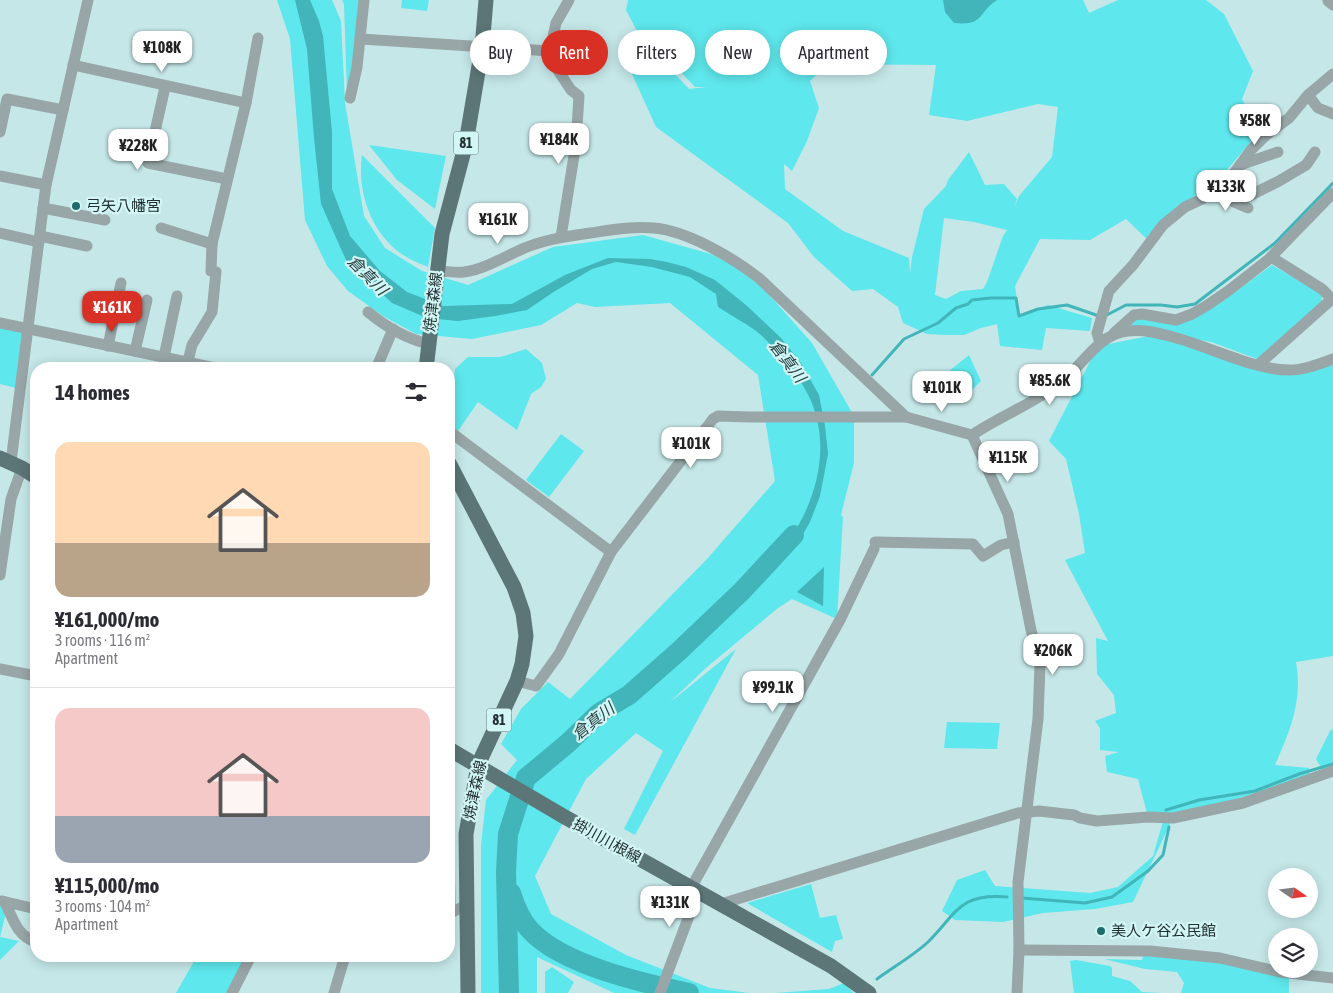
<!DOCTYPE html>
<html lang="en">
<head>
<meta charset="utf-8">
<style>
	body { margin:0; font-family:"Asap Condensed","Noto Sans JP",sans-serif; background:#f2f2f3; color:#2b2b33; height:100vh; display:flex; flex-direction:column; font-size:19px; white-space:nowrap }
	* { box-sizing:border-box; margin:0 }
	p { font-size:16px; color:#7c7c81 }
	.icon { flex:none; width:28px; height:28px; fill:none; stroke:currentColor; stroke-width:2; stroke-linecap:round; stroke-linejoin:round }
	.map { position:relative; flex:1; overflow:hidden }
	.sheet { position:absolute; left:30px; top:362px; width:425px; height:600px; display:flex; flex-direction:column; background:#fff; border-radius:20px; box-shadow:0 2px 12px #0003 }
	.sheet>* { flex:none }
	.banner { position:absolute; left:470px; top:30px; width:475px; height:45px; display:flex; gap:10px }
	.needle { width:32px; rotate:104deg }
	.fabs { position:absolute; left:1268px; top:868px; display:grid; gap:10px }
	.fabs a { display:grid; place-items:center; width:50px; height:50px; border-radius:50%; background:#fff; box-shadow:0 2px 12px #0003; font-size:25px }
	.price { position:absolute; translate:-50% -42px; padding:0 11px; border-radius:10px; background:#fff; color:#222; font-size:16px; line-height:32px; filter:drop-shadow(0 1px 2px #0008) }
	.price::after { content:''; position:absolute; left:50%; top:30px; width:15px; height:11px; margin-left:-8px; background:inherit; clip-path:polygon(0 0,100% 0,50% 100%) }
	.price.selected { background:#d93025; color:#fff }
	ul { padding:0; list-style:none }
	li { display:grid; align-content:center; gap:10px; height:265px; padding:0 25px }
	li+li { border-top:1px solid #e1e1e2 }
	li span { display:grid; place-items:center; height:155px; border-radius:15px; color:#555 }
	li>.icon { margin-inline-start:auto }
	span .icon { width:90px; height:90px; fill:#fffc; stroke-width:1 }
	li b { font-size:21px }
	h2 { display:flex; justify-content:space-between; align-items:center; height:60px; padding:0 25px; font-size:21px }
	.chip { padding:0 18px; border-radius:22px; background:#fff; box-shadow:0 2px 12px #0003; font-size:18px; line-height:45px }
	.chip.selected { background:#d93025; color:#fff }
	.map>svg:first-child { display:block }
</style>
</head>
<body>
<div class="map">
<svg width="1333" height="993" viewBox="0 0 1333 993">
	<rect width="100%" height="100%" fill="#c5e7e8"/>
	<g fill="#5ee7ec" fill-rule="evenodd">
		<path d="M277,0H332L341,21L345,103L364,216L385,248L422,271L468,285L553,247L643,235L711,254L735,266L763,288L812,343L854,416V463L841,515L843,517L837,619L792,599L778,608L707,667L669,703L736,649L635,835L624,829L663,751L636,733L586,779L535,876L551,914L626,955L710,988L749,993H614L537,957V993H481V845L486,800L517,760L501,744L521,709L548,682L570,699L707,559L775,481L758,375L670,303L595,307L577,303L541,325L472,339L416,334L383,316L348,291L327,266L305,220L290,39Z"/>
		<path d="M342,0H359L356,52L347,94L344,4Z"/>
		<path d="M402,0H429L427,11L401,8Z"/>
		<path d="M628,0H1083L1089,13L1118,0H1206L1224,14L1253,71L1242,99L1249,112L1263,128L1226,171L1211,179L1150,242L1126,219L1090,240L1040,239L1015,286L1019,315L1048,305L1092,318L1090,331L1046,328L1042,350L1000,346L997,324L981,328L964,335H945L927,334L903,323L898,307L873,289L852,291L814,257L788,223L656,127L632,74L640,37L626,10ZM644,41L673,64L695,87H707L689,89ZM828,64L936,65L929,115L967,121L1038,104L1058,107L1052,157L1019,196L1014,208L1017,199L1004,184L985,185L969,152L948,180L946,186L924,209L912,257L910,274L909,258L843,231L785,189L784,164L792,171L807,141L819,108L810,81ZM944,218L974,222L1007,230L1003,236L987,282L983,289L961,291L946,299L935,295Z"/>
		<path d="M369,145L446,156L435,209L397,180Z"/>
		<path d="M362,155L435,228L428,267C419,263 408,259 400,253C370,230 357,191 362,155Z"/>
		<path d="M1272,265L1322,294V307L1260,360L1211,342L1122,327L1142,314L1178,323L1235,292Z"/>
		<path d="M0,323L29,329L20,389L0,384Z"/>
		<path d="M1154,335L1270,372L1333,362V656L1296,662C1303,700 1290,731 1275,765L1309,768L1310,777L1173,818L1133,902L1095,909L1043,913L1003,922L955,920L942,911L957,880L985,870L995,886L1090,893L1118,887L1153,856L1164,818L1148,817L1138,779L1107,772L1105,756L1119,752L1100,750V728L1095,721L1116,713L1114,695L1097,674L1096,638L1108,641L1065,560L1085,553L1079,514L1066,459L1049,441L1098,346Z"/>
		<path d="M526,349L542,363L546,379L541,387L531,394L517,430L478,402L458,431L450,424L455,369L468,357H501Z"/>
		<path d="M969,355L981,381L963,399L943,376Z"/>
		<path d="M561,434L584,451L549,497L526,480Z"/>
		<path d="M947,722L1000,723L997,749L944,748Z"/>
		<path d="M1333,729V774L1326,776L1316,759L1330,731Z"/>
		<path d="M454,842L456,905L449,909V844Z"/>
		<path d="M811,884L820,918L836,915L843,939L835,941L832,952L747,903Z"/>
		<path d="M0,904L6,912L0,937L19,941L0,960Z"/>
		<path d="M1144,951L1289,973V993H1181L1184,983L1177,972L1145,969L1104,959L1142,960Z"/>
		<path d="M197,956H247L228,993H176Z"/>
		<path d="M1076,960L1110,966L1112,968V976L1130,981L1142,992L1163,993H1074L1070,961Z"/>
		<path d="M552,967L574,982L568,993H545V972Z"/>
		<path d="M844,983L854,993H775L829,989Z"/>
	</g>
	<g fill="#41b5b9">
		<path d="M295,0H310L319,21L323,36L332,132V189L350,236L380,271L407,292L443,306L512,304L565,275L608,258L650,259L667,262L686,267L715,280L746,305L781,338L801,363L819,395L825,426L828,454L820,496L810,522L795,548L761,580L743,589C761,570 785,548 798,526C822,484 830,432 805,389C801,381 794,375 789,368C780,355 769,341 756,331C744,322 730,315 718,307L716,294L690,277L652,267L616,262L592,269L552,293L527,310L495,316L458,321L427,318L392,303L346,260L321,204L314,138L307,49Z"/>
		<path d="M943,0H997C977,13 985,26 954,23L945,12Z"/>
		<path d="M824,567L823,606L797,592Z"/>
	</g>
	<g fill="none" stroke-linecap="round" stroke-linejoin="round">
		<g stroke="#41b5b9" stroke-width="3">
			<path d="M1105,316L1126,305H1161L1177,307L1195,304L1275,243L1333,183"/>
			<path d="M872,375L904,339L938,323L956,308L968,304L972,300L991,298H1016L1019,316L1038,309L1067,305L1099,316"/>
			<path d="M1166,810L1199,800L1255,791L1299,774L1333,764"/>
			<path d="M1022,898L1085,903L1112,897L1148,871L1163,855L1169,827"/>
			<path d="M877,979C893,967 913,956 928,942C957,913 959,893 1007,897"/>
		</g>
		<g stroke="#41b5b9" stroke-width="20">
			<path d="M511,893C515,906 520,919 530,930C562,965 643,983 689,993"/>
			<path d="M509,993L506,872L508,834L526,778L568,743L599,713L629,695L678,652L742,591L794,535"/>
		</g>
		<g stroke="#98a6a7" stroke-width="11">
			<path d="M1328,1L1333,5"/>
			<path d="M361,39L550,51"/>
			<path d="M73,65L246,103"/>
			<path d="M165,87L148,163L227,179"/>
			<path d="M1308,95L1318,108L1333,114"/>
			<path d="M350,98L357,67L364,0"/>
			<path d="M0,132L7,99L63,110"/>
			<path d="M1240,165L1278,152"/>
			<path d="M0,176L46,185"/>
			<path d="M1215,189L1249,196L1279,181L1306,165L1315,152"/>
			<path d="M1231,192L1234,202L1248,208"/>
			<path d="M43,208L105,220"/>
			<path d="M161,228L212,244"/>
			<path d="M0,233L39,242"/>
			<path d="M40,236L87,246"/>
			<path d="M561,237L576,143L579,96L571,90L557,69L550,51L556,23L569,0"/>
			<path d="M1271,257L1322,289L1332,299"/>
			<path d="M437,271C446,271 455,273 464,272C486,269 507,255 527,247C547,239 569,236 590,233C611,230 633,226 654,228C688,231 733,258 759,278L906,417"/>
			<path d="M368,312C386,327 405,338 428,344"/>
			<path d="M0,323L220,369"/>
			<path d="M1114,333L1134,315L1142,314L1176,320L1192,314L1206,306L1228,291L1269,259L1333,193"/>
			<path d="M1100,343L1097,333L1109,291L1133,265L1163,225L1185,207L1202,199L1232,176L1251,150L1266,135L1289,118L1308,95L1333,74"/>
			<path d="M108,346L121,283"/>
			<path d="M135,351L147,300"/>
			<path d="M164,357L177,296"/>
			<path d="M1258,365L1333,298"/>
			<path d="M186,369L192,345L212,312L216,272L211,271L212,244L246,103L258,38"/>
			<path d="M376,369L393,329"/>
			<path d="M449,431L611,552"/>
			<path d="M972,435L1008,514L1031,630L1040,665L1038,719L1018,882L1019,950L1017,993"/>
			<path d="M11,462L46,185L88,0"/>
			<path d="M875,542L973,544L983,556L1001,545L1014,542"/>
			<path d="M0,575L11,499L22,468"/>
			<path d="M0,669L36,676"/>
			<path d="M517,681L536,686L559,654L611,552L713,419L718,416L749,417H906L972,435C1000,416 1033,404 1060,383C1083,366 1097,334 1128,331C1143,329 1158,333 1173,337C1208,346 1254,370 1289,370C1304,370 1319,364 1333,359"/>
			<path d="M691,888L841,618L874,549"/>
			<path d="M2,901L36,909"/>
			<path d="M5,902C13,919 17,936 36,942"/>
			<path d="M721,904L1018,813L1039,811L1074,815L1080,818L1097,821L1148,817L1173,818L1243,803L1333,771"/>
			<path d="M449,914L466,905"/>
			<path d="M1019,950L1150,951L1220,958L1280,972L1333,978"/>
			<path d="M232,993L251,956"/>
			<path d="M334,993L345,956"/>
			<path d="M660,993L698,892"/>
		</g>
		<g stroke="#5c7677" stroke-width="15">
			<path d="M426,369L442,234L466,143L482,48L486,0"/>
			<path d="M0,458L22,468L36,477"/>
			<path d="M449,463L514,587L523,613L526,636L522,664L517,681L478,765L466,834L468,993"/>
			<path d="M449,749L563,816L831,966L869,993"/>
		</g>
	</g>
	<g fill="#1e6a6d" stroke="#d2f5f6" stroke-width="2">
		<circle cx="76" cy="206" r="5"/>
		<circle cx="1101" cy="931" r="5"/>
	</g>
	<g text-anchor="middle" stroke-width="4.5" stroke-linejoin="round" paint-order="stroke">
		<g fill="#d2f5f6" stroke="#586b6c" stroke-width="1">
			<rect x="453.5" y="131.5" width="25" height="23" rx="4"/>
			<rect x="486.5" y="708.5" width="25" height="23" rx="4"/>
		</g>
		<g font-size="14" font-weight="bold" fill="#233031">
			<text x="466" y="148">81</text>
			<text x="499" y="725">81</text>
		</g>
		<g font-size="15" fill="#233031" stroke="#d2f5f6" text-anchor="start">
			<text x="86" y="211">弓矢八幡宮</text>
			<text x="1111" y="936">美人ケ谷公民館</text>
		</g>
		<g font-size="15" fill="#233031" stroke="#d2f5f6">
			<text transform="translate(433 302) rotate(-83)" y="5">焼津森線</text>
			<text transform="translate(475 790) rotate(-78)" y="5">焼津森線</text>
			<text transform="translate(607 841) rotate(29)" y="5">掛川川根線</text>
		</g>
		<g font-size="16" font-style="italic" fill="#274041" stroke="#d2f5f6">
			<text transform="translate(368 275) rotate(45)" y="6">倉真川</text>
			<text transform="translate(788 361) rotate(53)" y="6">倉真川</text>
			<text transform="translate(593 721) rotate(-38)" y="6">倉真川</text>
		</g>
	</g>
</svg>
<div class="fabs">
<a><svg class="needle" viewBox="-14 -14 28 28"><path d="M0-13l5 13h-10z" fill="#e53935"/><path d="M0 13l5-13h-10z" fill="#7c7c81"/></svg></a>
<a><svg class="icon" aria-label="layers" viewBox="0 0 24 24"><path d="M12 4l9 5-9 5-9-5zM3 14l9 5 9-5"/></svg></a>
</div>
<b class="price" style="left:162px;top:73px">¥108K</b>
<b class="price" style="left:1255px;top:146px">¥58K</b>
<b class="price" style="left:559px;top:165px">¥184K</b>
<b class="price" style="left:138px;top:171px">¥228K</b>
<b class="price" style="left:1226px;top:212px">¥133K</b>
<b class="price" style="left:498px;top:245px">¥161K</b>
<b class="price selected" style="left:112px;top:333px">¥161K</b>
<b class="price" style="left:1050px;top:406px">¥85.6K</b>
<b class="price" style="left:942px;top:413px">¥101K</b>
<b class="price" style="left:691px;top:469px">¥101K</b>
<b class="price" style="left:1008px;top:483px">¥115K</b>
<b class="price" style="left:1053px;top:676px">¥206K</b>
<b class="price" style="left:773px;top:713px">¥99.1K</b>
<b class="price" style="left:670px;top:928px">¥131K</b>
<div class="banner">
<a class="chip">Buy</a>
<a class="chip selected">Rent</a>
<a class="chip">Filters</a>
<a class="chip">New</a>
<a class="chip">Apartment</a>
</div>
<section class="sheet">
<h2>14 homes<svg class="icon" aria-label="filters" viewBox="0 0 24 24"><path d="M4 7h16M4 17h16"/><circle cx="9" cy="7" r="2"/><circle cx="15" cy="17" r="2"/></svg></h2>
<ul>
<li><span style="background:linear-gradient(#ffd9b3 65%,#b9a48a 0)"><svg class="icon" aria-label="home" viewBox="0 0 24 24"><path d="M3 11l9-7 9 7M6 9v11h12V9"/></svg></span><div><b>¥161,000/mo</b><p>3 rooms · 116 m²</p><p>Apartment</p></div></li>
<li><span style="background:linear-gradient(#f6c9c9 70%,#9aa5b1 0)"><svg class="icon" aria-label="home" viewBox="0 0 24 24"><path d="M3 11l9-7 9 7M6 9v11h12V9"/></svg></span><div><b>¥115,000/mo</b><p>3 rooms · 104 m²</p><p>Apartment</p></div></li>
</ul>
</section>
</div>
</body>
</html>
